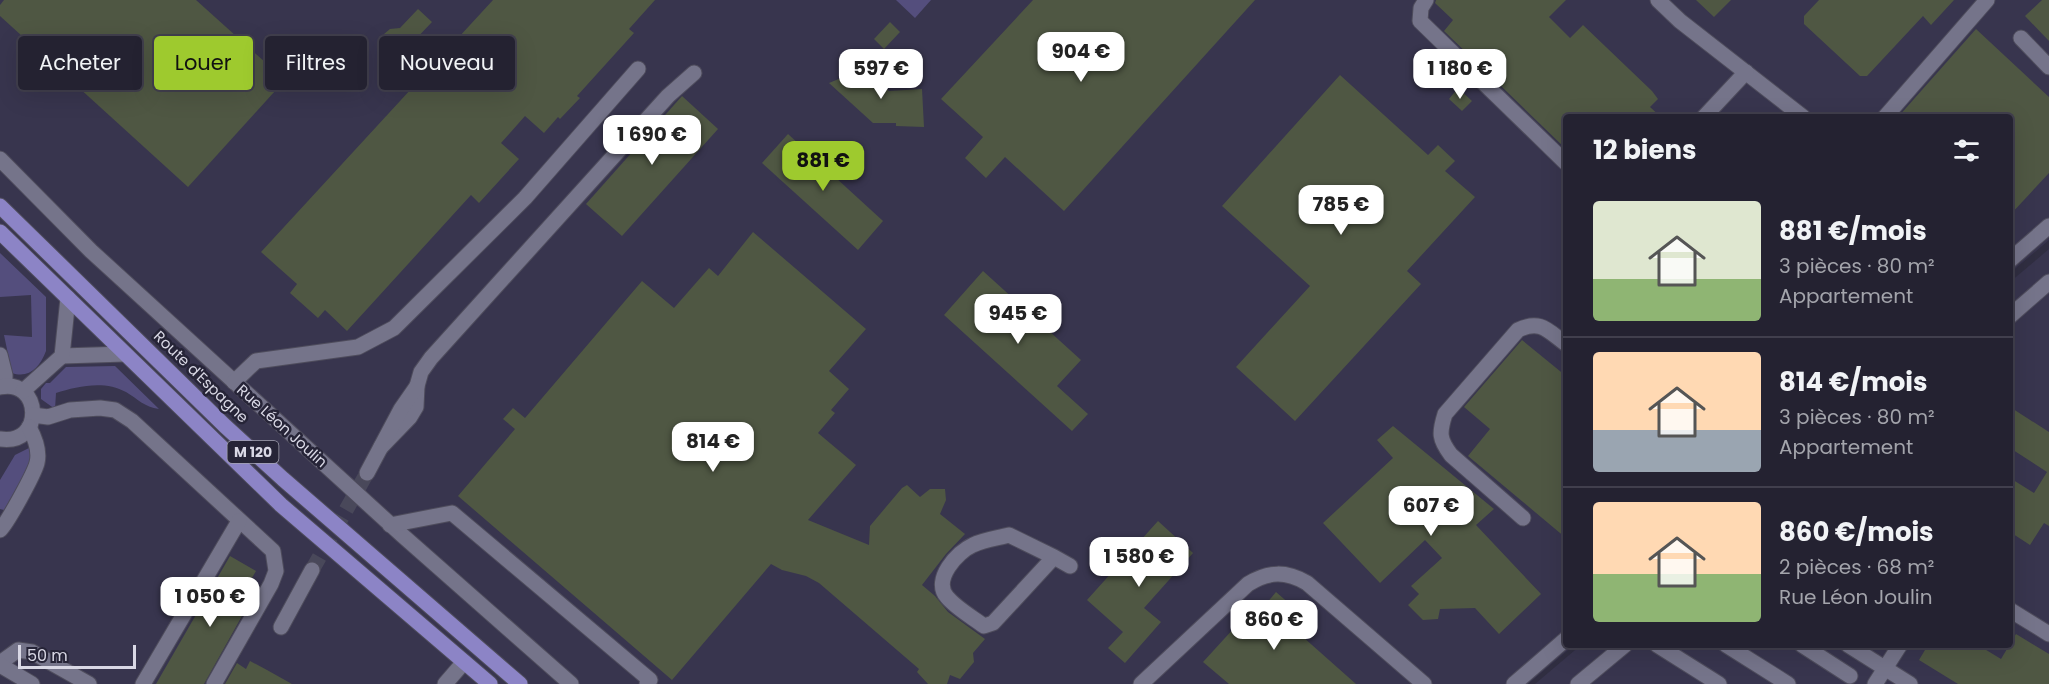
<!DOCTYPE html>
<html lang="fr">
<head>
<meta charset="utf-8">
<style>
	body { margin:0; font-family:Poppins,sans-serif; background:#302f3d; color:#f1f3f6; height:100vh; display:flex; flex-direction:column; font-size:22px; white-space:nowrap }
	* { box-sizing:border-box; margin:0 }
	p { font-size:20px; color:#a3a4ab }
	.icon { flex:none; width:33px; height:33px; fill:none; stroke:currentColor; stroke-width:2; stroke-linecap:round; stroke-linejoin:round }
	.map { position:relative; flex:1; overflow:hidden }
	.sheet { position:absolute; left:1563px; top:114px; width:450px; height:534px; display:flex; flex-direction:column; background:#242231; border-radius:6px; box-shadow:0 6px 24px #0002,0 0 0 2px #413f4d }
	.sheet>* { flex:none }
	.hud { position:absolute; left:18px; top:36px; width:570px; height:54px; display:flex; gap:12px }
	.scale { position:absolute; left:18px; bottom:15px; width:118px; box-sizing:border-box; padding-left:6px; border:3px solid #d9d8e5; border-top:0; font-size:16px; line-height:21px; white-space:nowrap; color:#d9d8e5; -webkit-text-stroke:4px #262437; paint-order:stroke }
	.price { position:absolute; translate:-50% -51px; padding:0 14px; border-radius:12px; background:#fff; color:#222; font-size:20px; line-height:39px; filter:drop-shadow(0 2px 3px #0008) }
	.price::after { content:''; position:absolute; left:50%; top:36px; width:18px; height:14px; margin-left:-9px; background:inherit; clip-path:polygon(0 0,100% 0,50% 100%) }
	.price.selected { background:#9eca2e; color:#111 }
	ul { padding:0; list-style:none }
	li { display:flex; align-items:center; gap:18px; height:150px; padding:0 30px }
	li+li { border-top:2px solid #413f4d }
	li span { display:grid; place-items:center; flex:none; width:168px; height:120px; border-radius:6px; color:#555 }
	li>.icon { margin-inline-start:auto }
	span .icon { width:72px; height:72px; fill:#fffc; stroke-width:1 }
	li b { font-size:26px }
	h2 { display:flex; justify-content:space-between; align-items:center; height:72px; padding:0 30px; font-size:26px }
	.chip { padding:0 21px; border-radius:6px; background:#242231; box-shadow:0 6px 24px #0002,0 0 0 2px #413f4d; font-size:21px; line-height:54px }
	.chip.selected { background:#9eca2e; color:#111 }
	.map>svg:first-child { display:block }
</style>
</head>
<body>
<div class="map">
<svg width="2049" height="684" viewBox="0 0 2049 684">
	<rect width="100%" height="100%" fill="#302e41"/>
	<g fill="#38354e">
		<path d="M0,0H2049V240L2010,273V117H1566V645H1574L1528,684H0Z"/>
		<path d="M2049,249V684H1535L1581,645H2010V282Z"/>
	</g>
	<g fill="#544e7d">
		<path d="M896,0H931L915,18Z"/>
		<path d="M0,253L46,297V351C40,367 29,379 12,373L4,335L32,337L31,295L0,297Z"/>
		<path d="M115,366L159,409C144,407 138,399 126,392C105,380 77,386 56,393L55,409L41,399V389L46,383H50L66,367Z"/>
		<path d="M31,447L30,464L4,510L0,509V480L15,455Z"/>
	</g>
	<g fill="#4f5743">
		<path d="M4,0H196L285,80L188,187L0,16V5Z"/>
		<path d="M493,0H655L629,29L634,33L577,96L580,98L560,119L558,117L544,133L525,116L501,143L519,159L479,203L471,195L347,331L325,310L318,318L290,293L297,284L261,252Z"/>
		<path d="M1033,0H1255L1064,211L1005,157L986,178L965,158L983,137L941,99Z"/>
		<path d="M1436,0H1566L1549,17L1570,38L1583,25L1652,91L1658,99L1650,107L1661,117H1566V149L1444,31L1453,20L1435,3Z"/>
		<path d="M1696,0H1731L1714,17Z"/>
		<path d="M1819,0H1954L1931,25L1923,16L1867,76H1860L1804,24V16Z"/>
		<path d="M2042,0H2049V41L2025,16Z"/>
		<path d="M418,9L432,22L411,44L409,50L403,56L393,58L386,55L381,43L384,34L390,29L400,28Z"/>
		<path d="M890,22L900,32L884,49L874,39Z"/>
		<path d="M1976,29L2049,97V173L2010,215V117H1898Z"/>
		<path d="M860,66L889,91L922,89L924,127L896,126V123H873L829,83L841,78L843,74Z"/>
		<path d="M1340,75L1428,155L1438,145L1455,161L1445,171L1475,197L1407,271L1421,284L1295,421L1236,367L1310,286L1222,206Z"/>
		<path d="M1458,88L1472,101L1462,111L1449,99Z"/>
		<path d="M682,96L718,129L622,236L586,204Z"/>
		<path d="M788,134L883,221L858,250L762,163Z"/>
		<path d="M753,232L866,329L829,371L849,389L831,410L835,413L818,433L856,465L808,520L869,545L870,526L902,488L907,485L920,497L930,489H945L946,500L940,514L965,534L946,554L922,585L935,596L948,612L985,639L973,653L974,662L960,679L950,675L947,684H928L917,672L919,669L819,583L806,576L782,570L771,564L672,680L458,496L515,429L503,419L513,408L525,418L642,281L674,308L709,268L718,276Z"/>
		<path d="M983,271L1081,360L1057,386L1088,414L1072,431L944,315Z"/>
		<path d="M1522,340L1566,376V538L1468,456L1490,429L1464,407Z"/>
		<path d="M2010,407L2049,432V526L2044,523L2030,545L2010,532V478L2034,493L2047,472L2010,448Z"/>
		<path d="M1393,426L1494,509L1476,525L1541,594L1499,634L1475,608L1440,609L1438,619L1423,620L1408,605L1419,594L1411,586L1442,558L1425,540L1380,583L1323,523L1393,458L1377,440Z"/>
		<path d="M1158,521L1193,553L1144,608L1161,622L1125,663L1108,648L1123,632L1087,600Z"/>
		<path d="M230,556L256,571L239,600L243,603L237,613L242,616L204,684H156Z"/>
		<path d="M1276,592L1314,625L1303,637L1356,684H1229L1203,662L1235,627L1242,633Z"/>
		<path d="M2016,634L2049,654V684H1958L1919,660L1928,645H1978L2001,659Z"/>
		<path d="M250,661L267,670L292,684H225L237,663L246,669Z"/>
	</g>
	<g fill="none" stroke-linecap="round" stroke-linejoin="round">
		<path stroke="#49485a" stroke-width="15" stroke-dasharray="15 8" stroke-linecap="butt" d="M312,570L367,473"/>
		<defs>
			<g id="minor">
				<path d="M1426,0L1421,8L1420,21L1566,163"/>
				<path d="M1658,0L1680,21L1803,117"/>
				<path d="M2021,38L2049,67"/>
				<path d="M1704,117L1746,72"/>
				<path d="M1885,117L1987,0"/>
				<path d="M0,159L91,251L402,535L571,684"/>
				<path d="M2010,260L2049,226"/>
				<path d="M2010,316L2049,282"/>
				<path d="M0,355L5,375V386"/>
				<path d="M62,356L125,354"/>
				<path d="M234,382L256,361L358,347L394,328L525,198L638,69"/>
				<path d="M0,387C42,378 45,446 0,439"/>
				<path d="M23,391L62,356L68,298"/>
				<path d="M33,415L48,417L70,410L100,408L115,410L132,421L273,551L276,571L271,584L214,684"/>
				<path d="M381,447L410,417L416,407L417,386L421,372L431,358L668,96L694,73"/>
				<path d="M367,473L401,409L417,386"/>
				<path d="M1523,518L1451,455C1439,439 1439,433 1445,414L1518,330C1541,319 1548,331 1566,344"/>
				<path d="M390,525L452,513L650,680L647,684"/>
				<path d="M0,530C8,522 34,474 37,463C40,451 35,438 29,427"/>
				<path d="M1054,557L993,623L984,626C972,617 956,608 947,597C932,580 957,552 973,545C983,540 998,538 1009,535L1054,557L1070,566"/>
				<path d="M2010,610L2049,634"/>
				<path d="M281,627L312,570"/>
				<path d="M1657,645L1719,684"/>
				<path d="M1726,645L1788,684"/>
				<path d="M1802,645L1850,676"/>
				<path d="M1848,645L1910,684"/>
				<path d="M0,663L18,650L32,652L89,684"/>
				<path d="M0,665L32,684"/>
				<path d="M143,684L239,521"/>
				<path d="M445,684L464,662"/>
				<path d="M1141,684L1248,584C1269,571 1286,571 1307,583L1424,684"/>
				<path d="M1514,684L1566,639"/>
				<path d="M1578,684L1625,645"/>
				<path d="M1875,684L1900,645"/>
			</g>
			<g id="major">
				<path d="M0,206L225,426L283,479L520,684"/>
				<path d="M0,232L281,505L490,684"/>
			</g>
		</defs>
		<use href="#minor" stroke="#4e4c5c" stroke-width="17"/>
		<use href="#major" stroke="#4e4c5c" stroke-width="17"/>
		<use href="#minor" stroke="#75748a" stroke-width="15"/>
		<use href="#major" stroke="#8c84c6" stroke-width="15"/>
	</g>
	<g text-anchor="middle" stroke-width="5" stroke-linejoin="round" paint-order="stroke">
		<rect fill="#262437" stroke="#a3a2b1" stroke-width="1.5" x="227.5" y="441" width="51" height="22" rx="4.5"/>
		<g font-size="14" font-weight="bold" fill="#d9d8e5">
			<text x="253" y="457">M 120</text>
		</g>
		<g font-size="15" fill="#d9d8e5" stroke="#262437">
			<text transform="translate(201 377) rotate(44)" y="5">Route d'Espagne</text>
			<text transform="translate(282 426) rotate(42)" y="5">Rue Léon Joulin</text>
		</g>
	</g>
</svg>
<div class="scale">50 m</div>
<b class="price" style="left:1081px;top:83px">904 €</b>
<b class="price" style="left:881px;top:100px">597 €</b>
<b class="price" style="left:1460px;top:100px">1 180 €</b>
<b class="price" style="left:652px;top:166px">1 690 €</b>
<b class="price selected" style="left:823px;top:192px">881 €</b>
<b class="price" style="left:1341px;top:236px">785 €</b>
<b class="price" style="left:1018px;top:345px">945 €</b>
<b class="price" style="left:713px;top:473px">814 €</b>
<b class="price" style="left:1431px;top:537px">607 €</b>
<b class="price" style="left:1139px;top:588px">1 580 €</b>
<b class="price" style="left:210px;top:628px">1 050 €</b>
<b class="price" style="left:1274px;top:651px">860 €</b>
<div class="hud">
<a class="chip">Acheter</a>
<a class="chip selected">Louer</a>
<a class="chip">Filtres</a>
<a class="chip">Nouveau</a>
</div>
<section class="sheet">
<h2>12 biens<svg class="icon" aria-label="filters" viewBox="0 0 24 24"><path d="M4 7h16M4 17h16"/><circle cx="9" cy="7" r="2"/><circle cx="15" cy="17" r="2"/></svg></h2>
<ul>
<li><span style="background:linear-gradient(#dfe7d0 65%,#8fb573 0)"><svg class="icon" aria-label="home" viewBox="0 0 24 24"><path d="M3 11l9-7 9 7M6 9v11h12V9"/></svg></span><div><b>881 €/mois</b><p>3 pièces · 80 m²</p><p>Appartement</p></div></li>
<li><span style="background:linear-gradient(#ffd9b3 65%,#9aa5b1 0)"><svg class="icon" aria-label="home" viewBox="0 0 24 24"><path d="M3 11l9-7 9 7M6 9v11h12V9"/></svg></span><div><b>814 €/mois</b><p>3 pièces · 80 m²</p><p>Appartement</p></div></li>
<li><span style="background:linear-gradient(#ffd9b3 60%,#8fb573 0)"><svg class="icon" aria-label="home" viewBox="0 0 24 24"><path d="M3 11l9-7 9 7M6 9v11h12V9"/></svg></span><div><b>860 €/mois</b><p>2 pièces · 68 m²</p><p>Rue Léon Joulin</p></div></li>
</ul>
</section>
</div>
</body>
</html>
